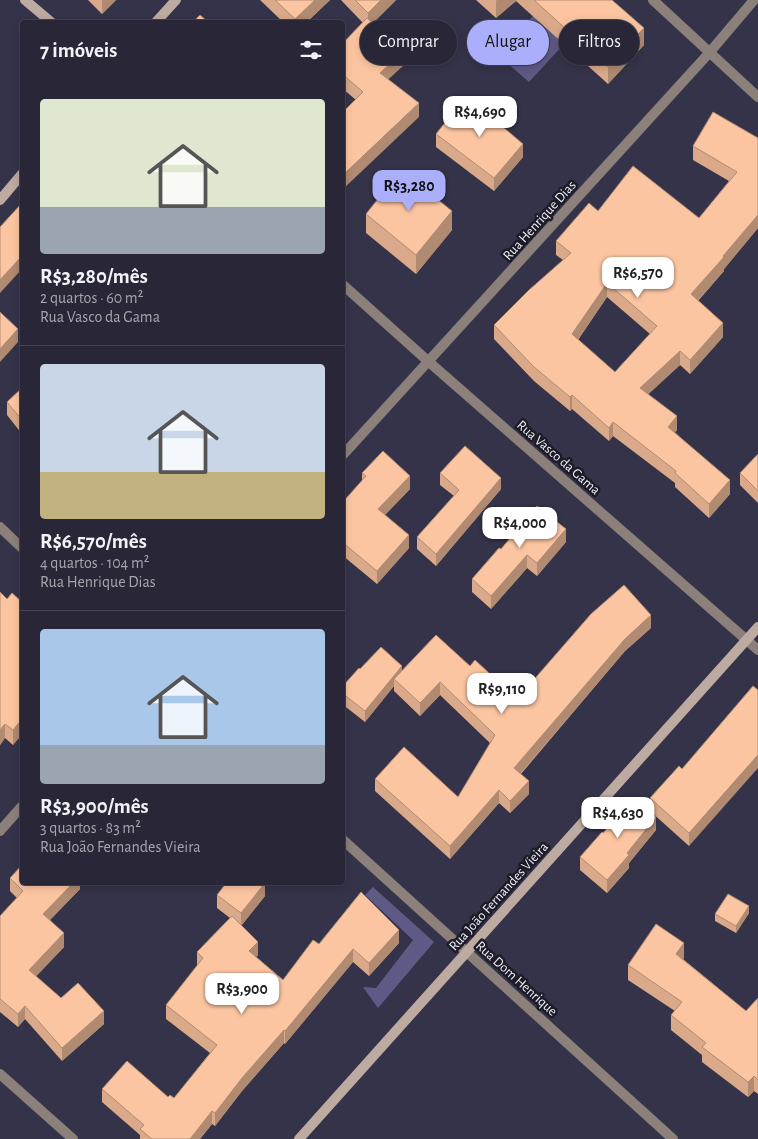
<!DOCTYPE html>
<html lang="pt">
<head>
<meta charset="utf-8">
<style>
	body { margin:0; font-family:"Alegreya Sans",sans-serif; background:#343242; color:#f1f3f6; height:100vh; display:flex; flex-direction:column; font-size:19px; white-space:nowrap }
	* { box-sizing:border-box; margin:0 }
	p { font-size:16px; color:#a5a5ad }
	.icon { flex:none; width:28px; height:28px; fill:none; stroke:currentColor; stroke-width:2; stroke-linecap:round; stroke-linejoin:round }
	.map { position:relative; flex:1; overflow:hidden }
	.details { position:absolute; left:20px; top:20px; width:325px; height:865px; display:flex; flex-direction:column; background:#282637; border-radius:5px; box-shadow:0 2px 8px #0003,0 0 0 1px #444352 }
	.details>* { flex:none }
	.top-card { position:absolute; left:360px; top:20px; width:322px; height:45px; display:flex; gap:10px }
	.price { position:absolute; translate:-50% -42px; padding:0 11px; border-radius:10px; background:#fff; color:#222; font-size:16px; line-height:32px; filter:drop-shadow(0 1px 2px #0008) }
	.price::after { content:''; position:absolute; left:50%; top:30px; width:15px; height:11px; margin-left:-8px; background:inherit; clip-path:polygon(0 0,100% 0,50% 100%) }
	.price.on { background:#abaffb; color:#111 }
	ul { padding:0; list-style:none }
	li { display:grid; align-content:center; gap:10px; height:265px; padding:0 20px }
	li+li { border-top:1px solid #444352 }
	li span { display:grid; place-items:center; height:155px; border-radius:5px; color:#555 }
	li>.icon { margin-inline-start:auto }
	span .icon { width:90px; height:90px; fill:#fffc; stroke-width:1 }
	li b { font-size:21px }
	h2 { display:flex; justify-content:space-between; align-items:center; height:60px; padding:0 20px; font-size:21px }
	.tag { padding:0 18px; border-radius:22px; background:#282637; box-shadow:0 2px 8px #0003,0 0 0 1px #444352; font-size:18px; line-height:45px }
	.tag.on { background:#abaffb; color:#111 }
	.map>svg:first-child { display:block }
</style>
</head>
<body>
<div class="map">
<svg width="758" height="1139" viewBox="0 0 758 1139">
	<rect width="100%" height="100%" fill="#353349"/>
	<g fill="#5e5a86">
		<path d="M533,16L564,44L529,82L498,55Z"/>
		<path d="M373,887L434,942L378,1008L363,987L376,988L413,940L365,895Z"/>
	</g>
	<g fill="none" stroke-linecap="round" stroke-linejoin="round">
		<g stroke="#8c807b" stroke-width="10">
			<path d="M653,0L758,97"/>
			<path d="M342,284L429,362L758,650"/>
			<path d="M342,456L710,52L754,0"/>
			<path d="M0,527L22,548"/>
			<path d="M0,831L22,806"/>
			<path d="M342,839L673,1139"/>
			<path d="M0,1074L73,1139"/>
		</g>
		<g stroke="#bdaaa1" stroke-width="10">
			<path d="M25,0L51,22"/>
			<path d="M156,22L176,0"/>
			<path d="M0,200L22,174"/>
			<path d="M299,1139L758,627"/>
		</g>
	</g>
	<g fill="#d9a98a" fill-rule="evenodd">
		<path d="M88,0H116L102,14Z"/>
		<path d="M260,0H330L307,22H283Z"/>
		<path d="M341,0H396L373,23L405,64L388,79L419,117L356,100L342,88V44L363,23Z"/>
		<path d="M476,0H612L644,45L608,84L516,1L496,18Z"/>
		<path d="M436,134L523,157L494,191L436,147Z"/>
		<path d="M758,138V228L724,269V271L698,301L723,337L690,374L680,365L648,394L677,430L675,432L730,494L709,518L675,487V483L613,436L609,441L572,409L570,411L534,381L494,339V325L563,260L556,255V241L598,211L699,218L729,181L693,160V146ZM607,297L650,334L615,372L578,340Z"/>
		<path d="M366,214L452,230L416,274L366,233Z"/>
		<path d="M22,388V434L7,415V402Z"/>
		<path d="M758,454V503L740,485V473Z"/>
		<path d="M362,473L410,489L385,515L409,548L377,584L342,555V503L362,481Z"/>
		<path d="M440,473L501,489L436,566L417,549V537L454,496L440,485Z"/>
		<path d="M566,542L537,576L527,568L491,609L472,592V579L501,549Z"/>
		<path d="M7,599L22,602V734L13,745L5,738L0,745Z"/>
		<path d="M651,628L625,651L521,774L529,794L510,813L499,803L450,859L375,791V779L458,797L490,743L440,695L420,716L394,691V686L365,722L342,704V687L360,669L402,671L470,666L517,699Z"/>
		<path d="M758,690L689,846L650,811V798L682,769Z"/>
		<path d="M656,830L629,863V868L607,893L580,870V857L603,833Z"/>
		<path d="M10,878L22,882H83L80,886V889L50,920L64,947L36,976L61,998L104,1024L62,1061L25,1019L18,1027L0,1012V916L17,898L10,891Z"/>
		<path d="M217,895L265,896L241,926L258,955L256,957L283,980L319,944L399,943L369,976L353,962L285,1044L284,1043L242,1091L215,1126L212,1124L200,1139H140V1135L102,1102V1089L174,1098L210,1053L166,1019V1005L197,966V952L230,918L217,908Z"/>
		<path d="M749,913L736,933L715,921V914Z"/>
		<path d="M684,958L683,959L746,1011L758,998V1094L754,1091L748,1097L702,1062V1055L671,1030V1015L675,1011L628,980V965Z"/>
	</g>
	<g fill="#b08a71">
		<path d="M102,0H116L102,14Z"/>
		<path d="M315,0H330L307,22H295V19Z"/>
		<path d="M381,0H396L368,28V13Z"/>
		<path d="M497,0H516V1L496,18V1Z"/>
		<path d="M644,28V45L608,84V67Z"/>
		<path d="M405,50V64L380,87V73Z"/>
		<path d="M419,103V117L342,190V176Z"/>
		<path d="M523,144V157L494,191V178Z"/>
		<path d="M452,211V230L416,274V255Z"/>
		<path d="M758,215V228L724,269V271L691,308V294Z"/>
		<path d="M22,256V269L0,293V280Z"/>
		<path d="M607,283V297L572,348V334Z"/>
		<path d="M723,323V337L690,374V360Z"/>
		<path d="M18,329V342L0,362V349Z"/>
		<path d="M680,351V365L640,402V388Z"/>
		<path d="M572,395V409L570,411V397Z"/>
		<path d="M677,416V430L668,440V427Z"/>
		<path d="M613,422V436L609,441V428Z"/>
		<path d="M410,476V489L378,522V509Z"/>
		<path d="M501,478V489L436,566V554Z"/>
		<path d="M730,480V494L709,518V504Z"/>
		<path d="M566,529V542L537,576V563Z"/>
		<path d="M409,535V548L377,584V571Z"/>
		<path d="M527,555V568L491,609V596Z"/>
		<path d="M651,615V628L625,651L514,781V768L625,639Z"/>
		<path d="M402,666V677L394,679V686L365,722V711Z"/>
		<path d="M440,682V695L420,716V703Z"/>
		<path d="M22,719V734L13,745V730Z"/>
		<path d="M5,724V738L0,745V730Z"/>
		<path d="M758,755V768L689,846V833Z"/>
		<path d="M529,781V794L510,813V801Z"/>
		<path d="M499,790V803L450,859V846Z"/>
		<path d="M656,817V830L629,863V868L607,893V880L627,853Z"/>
		<path d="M74,882H83L80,886V889L43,927V914Z"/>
		<path d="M265,883V896L241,926V913Z"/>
		<path d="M749,906V913L736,933V926Z"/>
		<path d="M399,930V943L369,976V963Z"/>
		<path d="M64,933V947L29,984V970Z"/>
		<path d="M258,942V955L249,964V951Z"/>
		<path d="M684,943V958L676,968V954Z"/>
		<path d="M353,949V962L285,1044V1031Z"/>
		<path d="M25,1006V1019L18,1027V1014Z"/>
		<path d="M104,1011V1024L62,1061V1048Z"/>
		<path d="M284,1030V1043L242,1091L215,1126V1113L242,1078Z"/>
		<path d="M754,1076V1091L748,1097V1082Z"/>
		<path d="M212,1111V1124L200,1139H190Z"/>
	</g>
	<g fill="#fcc5a1" stroke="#b08a71" fill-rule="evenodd">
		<path d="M275,0H315L295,19Z"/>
		<path d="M355,0H381L368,13Z"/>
		<path d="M534,0H612L644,28L608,67Z"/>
		<path d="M200,15L208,22H193Z"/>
		<path d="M367,18L405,50L380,73L419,103L342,176V113L363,92L342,74V44Z"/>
		<path d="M469,98L523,144L494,178L436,134L455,110Z"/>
		<path d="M713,112L758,138V215L723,256L724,257L691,294L723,323L690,360L680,351L640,388L677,416L668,427L730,480L709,504L675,473L676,471L613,422L609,428L572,395L570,397L534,367L494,325L529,290L571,253L556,241L589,203L598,211L633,166L699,218L737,172L693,146ZM607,283L657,326L615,372L572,334Z"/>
		<path d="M401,170L452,211L416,255L366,214Z"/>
		<path d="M22,203V256L0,280V227Z"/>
		<path d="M0,312L18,329L0,349Z"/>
		<path d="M22,388V420L7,402Z"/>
		<path d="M465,446L501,478L436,554L417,537L459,490L440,473Z"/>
		<path d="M383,451L410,476L378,509L409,535L377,571L342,542V503L366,476L362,473Z"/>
		<path d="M758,454V491L740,473Z"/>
		<path d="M537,506L566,529L537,563L527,555L491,596L472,579L499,548L501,549Z"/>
		<path d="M624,585L651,615L625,639L514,768L529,781L510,801L499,790L450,846L375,779L404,747L458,797L495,735L440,682L420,703L394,679L436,635L470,666L475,660L517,699L591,614Z"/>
		<path d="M0,592L7,599L12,593L22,602V719L13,730L5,724L0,730Z"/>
		<path d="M381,647L402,666L365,711L342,693V687L359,668L360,669Z"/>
		<path d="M753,686L758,690V755L689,833L650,798L679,766L682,769Z"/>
		<path d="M633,798L656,817L627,853L629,855L607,880L580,857L602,832L603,833Z"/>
		<path d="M22,865V882H74L43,914L64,933L29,970L61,998L78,983L104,1011L62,1048L25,1006L18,1014L0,999V916L23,891L10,878Z"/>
		<path d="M227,882H264L265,883L241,913L217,895Z"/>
		<path d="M361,892L399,930L369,963L353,949L285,1031L284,1030L242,1078L215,1113L212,1111L190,1139H152L140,1129L144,1125L102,1089L127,1061L168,1097L170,1095L174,1098L217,1045L166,1005L203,958L197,952L232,916L258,942L249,951L283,980L313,940L319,944Z"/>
		<path d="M728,894L749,906L736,926L715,914Z"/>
		<path d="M656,924L684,943L676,954L746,1011L758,998V1080L754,1076L748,1082L702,1047L706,1043L671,1015L682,1002L628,965Z"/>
	</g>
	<g text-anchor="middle" stroke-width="5" stroke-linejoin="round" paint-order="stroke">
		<g font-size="14" fill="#eeedfb" stroke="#1d1c26">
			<text transform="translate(539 220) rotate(-48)" y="5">Rua Henrique Dias</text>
			<text transform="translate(559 457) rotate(41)" y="5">Rua Vasco da Gama</text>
			<text transform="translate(498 896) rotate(-48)" y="5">Rua João Fernandes Vieira</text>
			<text transform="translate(517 978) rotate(42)" y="5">Rua Dom Henrique</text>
		</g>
	</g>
</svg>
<b class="price" style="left:480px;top:138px">R$4,690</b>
<b class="price on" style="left:409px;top:212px">R$3,280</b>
<b class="price" style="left:638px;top:299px">R$6,570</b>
<b class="price" style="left:520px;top:549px">R$4,000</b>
<b class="price" style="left:502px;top:715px">R$9,110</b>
<b class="price" style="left:618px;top:839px">R$4,630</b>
<b class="price" style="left:242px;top:1015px">R$3,900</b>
<div class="top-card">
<a class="tag">Comprar</a>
<a class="tag on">Alugar</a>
<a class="tag">Filtros</a>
</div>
<section class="details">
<h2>7 imóveis<svg class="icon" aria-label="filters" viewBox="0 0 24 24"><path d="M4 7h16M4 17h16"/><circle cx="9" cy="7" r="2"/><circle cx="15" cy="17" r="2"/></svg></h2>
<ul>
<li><span style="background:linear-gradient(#dfe7d0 70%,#9aa5b1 0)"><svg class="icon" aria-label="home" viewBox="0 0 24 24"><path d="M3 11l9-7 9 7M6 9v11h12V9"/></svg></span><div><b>R$3,280/mês</b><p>2 quartos · 60 m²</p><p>Rua Vasco da Gama</p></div></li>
<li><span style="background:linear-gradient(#c9d6e8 70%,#c2b280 0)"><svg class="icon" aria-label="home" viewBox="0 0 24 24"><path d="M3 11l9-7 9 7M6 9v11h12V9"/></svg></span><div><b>R$6,570/mês</b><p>4 quartos · 104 m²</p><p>Rua Henrique Dias</p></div></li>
<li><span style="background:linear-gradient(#a9c7e8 75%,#9aa5b1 0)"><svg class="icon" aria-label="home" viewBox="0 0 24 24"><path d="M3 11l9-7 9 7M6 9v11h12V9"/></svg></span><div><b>R$3,900/mês</b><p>3 quartos · 83 m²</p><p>Rua João Fernandes Vieira</p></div></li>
</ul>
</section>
</div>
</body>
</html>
